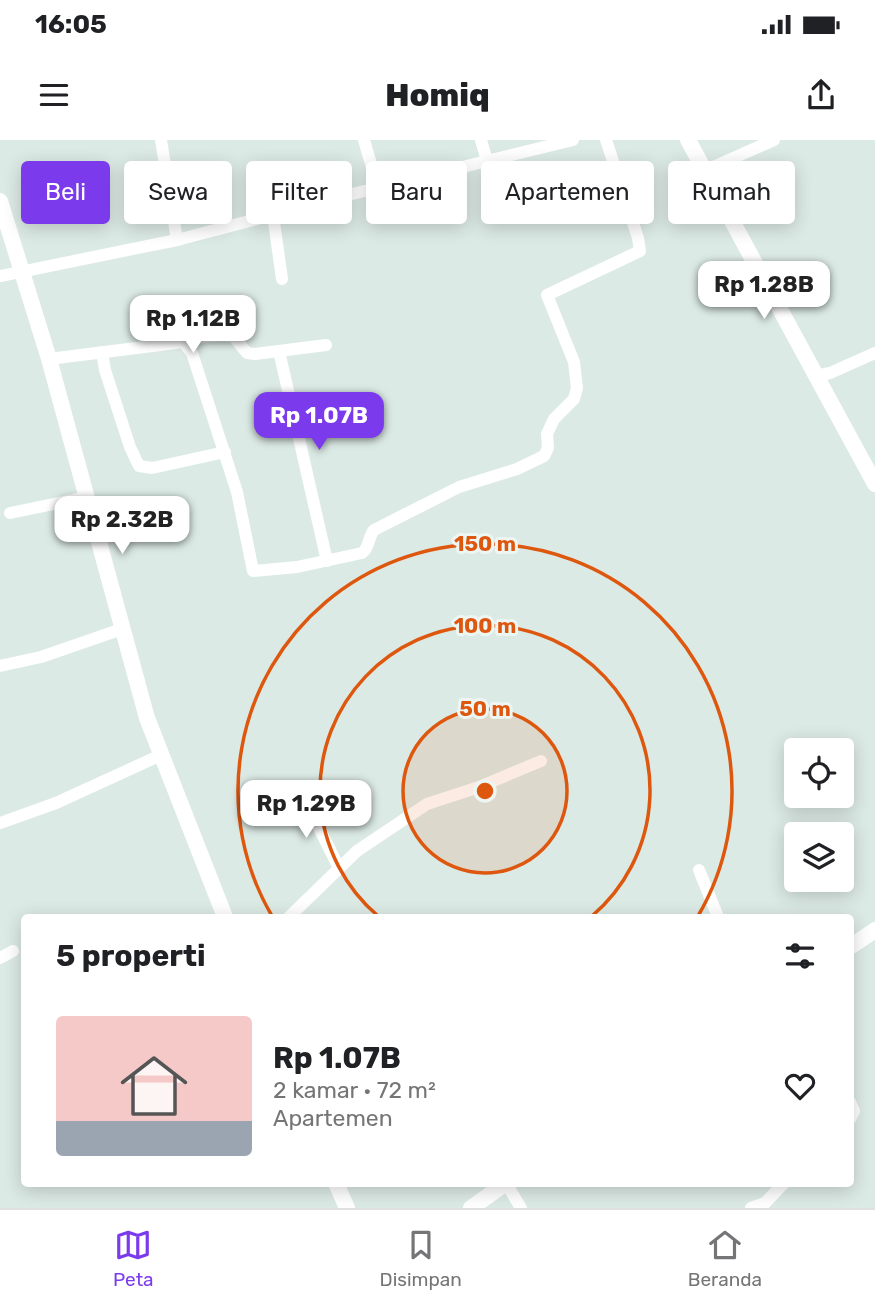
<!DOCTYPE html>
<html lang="id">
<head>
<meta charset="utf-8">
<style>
	body { margin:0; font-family:Rubik,sans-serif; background:#f6f6f6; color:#202124; height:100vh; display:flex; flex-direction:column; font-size:26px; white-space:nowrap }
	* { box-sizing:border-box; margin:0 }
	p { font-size:23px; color:#757577 }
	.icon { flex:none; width:38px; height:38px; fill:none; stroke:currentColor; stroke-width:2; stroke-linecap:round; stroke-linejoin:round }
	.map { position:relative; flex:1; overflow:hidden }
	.panel { position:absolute; left:21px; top:774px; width:833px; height:273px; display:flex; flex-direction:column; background:#fff; border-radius:7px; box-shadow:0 4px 18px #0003 }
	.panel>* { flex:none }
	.top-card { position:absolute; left:21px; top:21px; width:833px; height:63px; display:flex; gap:14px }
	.fabs { position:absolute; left:784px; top:598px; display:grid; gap:14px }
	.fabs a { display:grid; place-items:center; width:70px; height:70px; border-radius:7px; background:#fff; box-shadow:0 4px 18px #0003; font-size:35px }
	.price { position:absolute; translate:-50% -60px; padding:0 16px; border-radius:14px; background:#fff; color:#222; font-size:23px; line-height:46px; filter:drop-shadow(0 2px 4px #0008) }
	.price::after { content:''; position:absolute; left:50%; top:42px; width:21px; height:16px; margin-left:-10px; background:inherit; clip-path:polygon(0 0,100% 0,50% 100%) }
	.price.on { background:#7c3aed; color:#fff }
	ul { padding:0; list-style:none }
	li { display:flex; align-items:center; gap:21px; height:175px; padding:0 35px }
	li+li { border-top:2px solid #e0e0e0 }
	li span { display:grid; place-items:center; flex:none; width:196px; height:140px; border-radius:7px; color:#555 }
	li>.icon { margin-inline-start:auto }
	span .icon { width:84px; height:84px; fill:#fffc; stroke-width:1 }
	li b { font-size:30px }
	h2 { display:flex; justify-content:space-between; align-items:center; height:84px; padding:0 35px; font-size:30px }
	.chip { padding:0 24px; border-radius:7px; background:#fff; box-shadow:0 4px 18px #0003; font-size:24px; line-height:63px }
	.chip.on { background:#7c3aed; color:#fff }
	.status { display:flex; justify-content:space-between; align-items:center; height:49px; padding:0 35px; background:#fff; direction:ltr }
	.status svg { height:19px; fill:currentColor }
	header { display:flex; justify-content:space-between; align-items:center; height:91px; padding:0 35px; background:#fff; font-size:32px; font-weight:800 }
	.tabs { display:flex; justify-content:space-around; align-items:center; height:98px; border-top:2px solid #e0e0e0; background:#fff; font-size:19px; color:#757577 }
	.tabs a { display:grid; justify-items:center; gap:4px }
	.tabs .on { color:#7c3aed }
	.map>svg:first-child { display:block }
</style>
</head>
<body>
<div class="status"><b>16:05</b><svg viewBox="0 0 49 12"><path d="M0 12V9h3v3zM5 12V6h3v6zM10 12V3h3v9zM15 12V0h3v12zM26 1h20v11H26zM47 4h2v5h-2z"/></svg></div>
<header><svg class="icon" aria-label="menu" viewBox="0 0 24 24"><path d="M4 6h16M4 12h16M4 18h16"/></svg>Homiq<svg class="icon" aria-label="share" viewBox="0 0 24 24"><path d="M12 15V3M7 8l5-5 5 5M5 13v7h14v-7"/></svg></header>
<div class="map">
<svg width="875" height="1068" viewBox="0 0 875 1068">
	<rect width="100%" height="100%" fill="#dceae5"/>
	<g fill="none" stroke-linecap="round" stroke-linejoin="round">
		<g stroke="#fff" stroke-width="12">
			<path d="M161,0L177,100"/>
			<path d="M364,0L378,48"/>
			<path d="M481,0L487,21"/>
			<path d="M704,31L774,0"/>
			<path d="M273,75L282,139"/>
			<path d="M0,136L177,100L344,56L573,0"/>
			<path d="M182,201L192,213L237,352L253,431L297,427L362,413C370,407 368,397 374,390L459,347L517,329L544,316L548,308L547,294L554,279L574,259L577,248L574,222L547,155L640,111L638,98L606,0"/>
			<path d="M279,211L327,421"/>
			<path d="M102,212L105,230L130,307L139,326L152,328L225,312"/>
			<path d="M49,219L176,203C195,197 213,194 233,196L247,213L255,214L326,205"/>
			<path d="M815,236L830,233L875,213"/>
			<path d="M10,373L87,357"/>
			<path d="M0,526L41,517L122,489"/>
			<path d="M312,659L319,688L339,728"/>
			<path d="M0,683L56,663L161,615"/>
			<path d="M699,730L718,777"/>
			<path d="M289,777L357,711L427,664L479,647L541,621"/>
			<path d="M0,818L13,811"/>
			<path d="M850,962L854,971L850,979"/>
			<path d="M506,1043L521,1068"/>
			<path d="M751,1068L765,1063L784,1043"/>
		</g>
		<g stroke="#fff" stroke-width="16">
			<path d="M688,0L875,344"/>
			<path d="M0,61L49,219L147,578L225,777"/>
			<path d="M850,807L875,790"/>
			<path d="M336,1043L347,1068"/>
			<path d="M471,1068L506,1043"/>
		</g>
	</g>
	<circle cx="485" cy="651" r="82" fill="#de570e" fill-opacity=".12"/>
	<g fill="none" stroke="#de570e" stroke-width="3.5">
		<circle cx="485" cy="651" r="82"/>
		<path d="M378 776A165 165 0 1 1 592 776"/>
		<path d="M272 776A247 247 0 1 1 698 776"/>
	</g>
	<circle cx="485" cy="651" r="10" fill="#de570e" stroke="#edf6f3" stroke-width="3.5"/>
	<g font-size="21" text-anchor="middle" font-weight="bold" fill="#de570e" stroke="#edf6f3" stroke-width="6" stroke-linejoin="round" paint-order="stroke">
		<text x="485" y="411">150 m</text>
		<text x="485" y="493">100 m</text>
		<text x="485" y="576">50 m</text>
	</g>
</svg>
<div class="fabs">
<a><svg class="icon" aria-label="locate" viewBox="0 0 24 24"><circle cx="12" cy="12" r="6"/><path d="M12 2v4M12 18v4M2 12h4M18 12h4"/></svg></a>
<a><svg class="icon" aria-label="layers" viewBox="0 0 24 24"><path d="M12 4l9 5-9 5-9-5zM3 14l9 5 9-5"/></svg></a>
</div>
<b class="price" style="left:764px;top:181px">Rp 1.28B</b>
<b class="price" style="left:193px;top:215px">Rp 1.12B</b>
<b class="price on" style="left:319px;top:312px">Rp 1.07B</b>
<b class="price" style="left:122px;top:416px">Rp 2.32B</b>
<b class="price" style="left:306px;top:700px">Rp 1.29B</b>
<div class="top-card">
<a class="chip on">Beli</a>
<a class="chip">Sewa</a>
<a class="chip">Filter</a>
<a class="chip">Baru</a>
<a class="chip">Apartemen</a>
<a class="chip">Rumah</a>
</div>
<section class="panel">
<h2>5 properti<svg class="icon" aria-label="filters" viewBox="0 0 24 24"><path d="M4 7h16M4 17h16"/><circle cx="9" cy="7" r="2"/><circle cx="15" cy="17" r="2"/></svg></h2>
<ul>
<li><span style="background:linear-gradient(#f6c9c9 75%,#9aa5b1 0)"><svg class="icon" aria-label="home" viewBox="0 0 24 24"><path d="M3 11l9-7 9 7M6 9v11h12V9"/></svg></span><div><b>Rp 1.07B</b><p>2 kamar · 72 m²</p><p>Apartemen</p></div><svg class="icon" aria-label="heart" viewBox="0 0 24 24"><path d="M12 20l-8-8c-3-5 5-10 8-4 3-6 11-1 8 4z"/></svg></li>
</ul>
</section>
</div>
<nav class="tabs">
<a class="on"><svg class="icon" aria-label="map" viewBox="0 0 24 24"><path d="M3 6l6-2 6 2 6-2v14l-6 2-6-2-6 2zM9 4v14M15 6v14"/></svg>Peta</a>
<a><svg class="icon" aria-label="saved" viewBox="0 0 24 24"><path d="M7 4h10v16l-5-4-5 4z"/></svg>Disimpan</a>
<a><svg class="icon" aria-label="home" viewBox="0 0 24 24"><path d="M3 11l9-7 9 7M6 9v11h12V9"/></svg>Beranda</a>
</nav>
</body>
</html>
